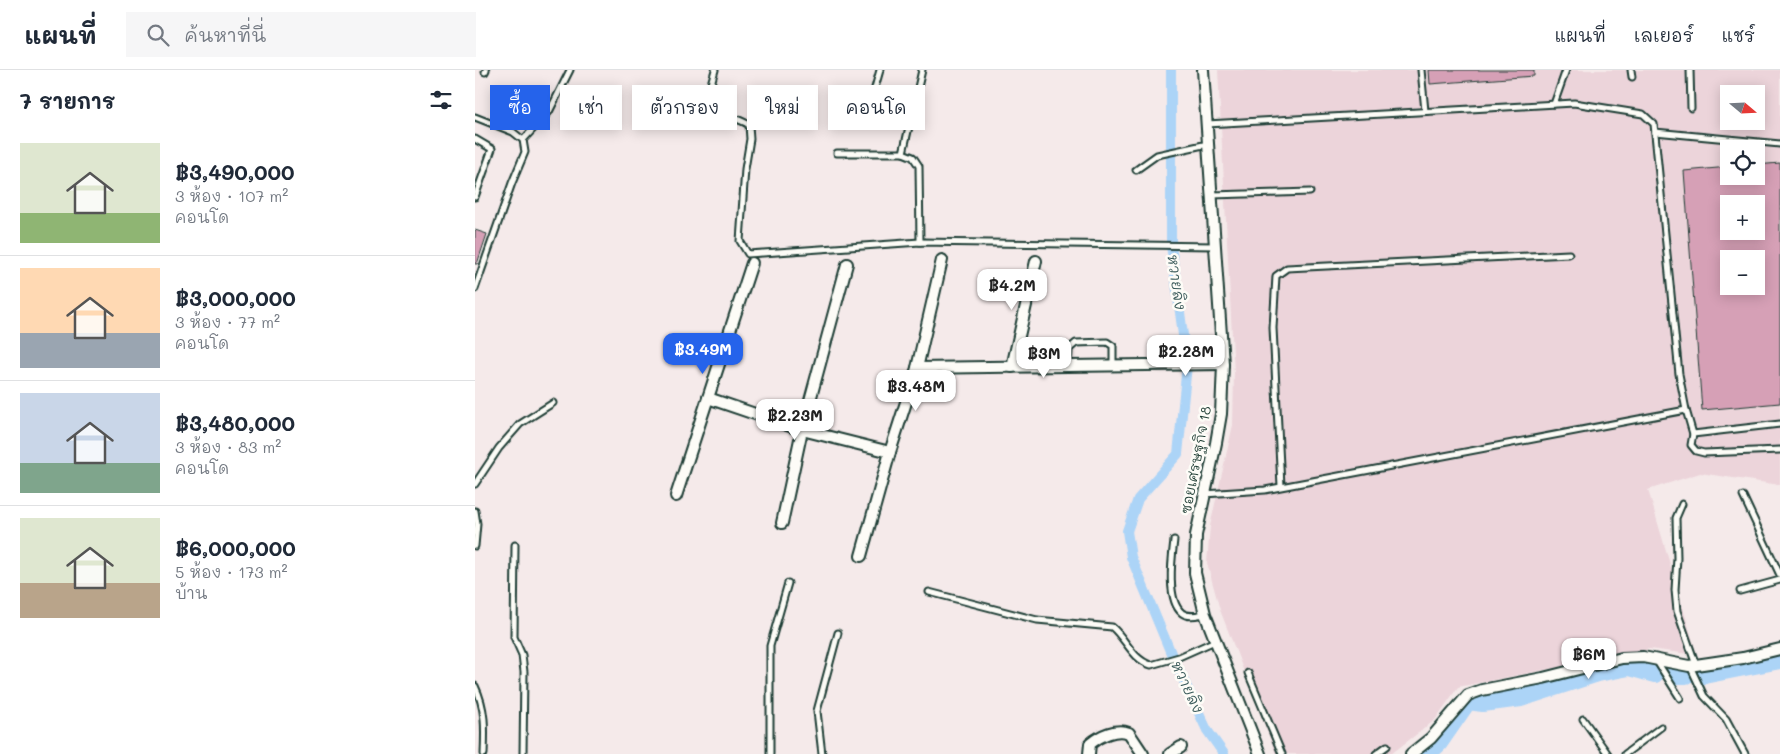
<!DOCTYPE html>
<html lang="th">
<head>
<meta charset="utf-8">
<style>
	body { margin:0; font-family:Mali,"Playpen Sans Thai",sans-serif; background:#f6f6f7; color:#1f2937; height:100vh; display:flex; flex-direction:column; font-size:19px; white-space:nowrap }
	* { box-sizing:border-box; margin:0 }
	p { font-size:16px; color:#747a83 }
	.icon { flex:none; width:28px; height:28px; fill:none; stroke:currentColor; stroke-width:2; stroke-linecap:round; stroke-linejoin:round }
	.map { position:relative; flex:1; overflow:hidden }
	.drawer { display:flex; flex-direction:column; background:#fff; width:475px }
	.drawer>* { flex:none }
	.banner { position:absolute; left:15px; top:15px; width:475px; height:45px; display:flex; gap:10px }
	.needle { width:32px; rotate:109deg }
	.buttons { position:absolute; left:1245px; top:15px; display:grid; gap:10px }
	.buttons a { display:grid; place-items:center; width:45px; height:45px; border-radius:0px; background:#fff; box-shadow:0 2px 12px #0003; font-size:25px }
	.price { position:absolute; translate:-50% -42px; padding:0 11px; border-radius:10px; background:#fff; color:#222; font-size:16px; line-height:32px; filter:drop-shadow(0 1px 2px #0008) }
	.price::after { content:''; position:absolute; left:50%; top:30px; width:15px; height:11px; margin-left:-8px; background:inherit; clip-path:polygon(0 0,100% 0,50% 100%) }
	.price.current { background:#2563eb; color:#fff }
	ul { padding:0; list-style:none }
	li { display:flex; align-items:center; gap:15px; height:125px; padding:0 20px }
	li+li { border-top:1px solid #e0e1e3 }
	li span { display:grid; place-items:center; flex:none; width:140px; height:100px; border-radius:0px; color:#555 }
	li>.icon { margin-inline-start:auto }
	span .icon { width:60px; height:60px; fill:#fffc; stroke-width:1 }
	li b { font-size:21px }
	h2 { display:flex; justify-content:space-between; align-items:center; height:60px; padding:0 20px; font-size:21px }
	.tag { padding:0 18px; border-radius:0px; background:#fff; box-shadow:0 2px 12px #0003; font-size:18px; line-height:45px }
	.tag.current { background:#2563eb; color:#fff }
	header { display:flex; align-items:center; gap:30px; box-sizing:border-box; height:70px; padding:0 25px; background:#fff; border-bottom:1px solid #e0e1e3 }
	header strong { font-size:24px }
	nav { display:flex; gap:28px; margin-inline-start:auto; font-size:18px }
	.search { width:350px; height:45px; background:#f6f6f7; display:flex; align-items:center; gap:12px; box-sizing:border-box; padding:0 18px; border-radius:0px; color:#747a83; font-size:19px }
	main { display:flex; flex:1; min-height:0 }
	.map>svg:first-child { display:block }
</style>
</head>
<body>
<header>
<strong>แผนที่</strong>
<div class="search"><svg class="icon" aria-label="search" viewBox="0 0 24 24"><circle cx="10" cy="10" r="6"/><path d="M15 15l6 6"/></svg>ค้นหาที่นี่</div>
<nav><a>แผนที่</a><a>เลเยอร์</a><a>แชร์</a></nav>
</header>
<main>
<section class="drawer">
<h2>7 รายการ<svg class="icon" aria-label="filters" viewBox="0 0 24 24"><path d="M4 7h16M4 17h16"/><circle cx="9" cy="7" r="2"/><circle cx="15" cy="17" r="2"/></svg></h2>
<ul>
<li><span style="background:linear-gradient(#dfe7d0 70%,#8fb573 0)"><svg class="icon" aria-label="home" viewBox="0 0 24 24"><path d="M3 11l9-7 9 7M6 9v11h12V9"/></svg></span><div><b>฿3,490,000</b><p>3 ห้อง · 107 m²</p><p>คอนโด</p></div></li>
<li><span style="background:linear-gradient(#ffd9b3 65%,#9aa5b1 0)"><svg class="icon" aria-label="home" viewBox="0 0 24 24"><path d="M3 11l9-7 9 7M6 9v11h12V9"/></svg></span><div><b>฿3,000,000</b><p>3 ห้อง · 77 m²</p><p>คอนโด</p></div></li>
<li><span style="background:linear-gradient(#c9d6e8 70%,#7fa58c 0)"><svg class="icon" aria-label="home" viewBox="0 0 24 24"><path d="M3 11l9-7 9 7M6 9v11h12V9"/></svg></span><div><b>฿3,480,000</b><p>3 ห้อง · 83 m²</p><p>คอนโด</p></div></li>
<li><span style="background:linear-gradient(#dfe7d0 65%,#b9a48a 0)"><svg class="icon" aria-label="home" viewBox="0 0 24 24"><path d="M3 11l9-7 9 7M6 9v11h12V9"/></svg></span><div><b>฿6,000,000</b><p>5 ห้อง · 173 m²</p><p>บ้าน</p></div></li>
</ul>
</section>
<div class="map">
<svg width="1305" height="684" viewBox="0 0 1305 684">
	<rect width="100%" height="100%" fill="#f5eaea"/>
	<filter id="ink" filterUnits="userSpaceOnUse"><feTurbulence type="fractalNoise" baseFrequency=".02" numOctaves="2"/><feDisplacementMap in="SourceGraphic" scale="10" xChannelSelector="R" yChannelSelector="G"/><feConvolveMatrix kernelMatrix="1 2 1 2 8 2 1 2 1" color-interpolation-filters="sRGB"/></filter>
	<g filter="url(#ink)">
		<path fill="#ecd4da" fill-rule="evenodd" d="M743,0H1305V415L1225,403L1173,420L1222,585L1175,579L983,617L960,650L916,684H801L745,540L732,493L735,456L758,355L759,303ZM1254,24H1281V51H1254ZM1254,79H1281V106H1254ZM1254,134H1281V161H1254ZM1254,189H1281V216H1254Z"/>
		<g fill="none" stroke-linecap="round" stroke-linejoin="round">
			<path stroke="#acd4f7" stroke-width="10" d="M696,0V175L712,295L703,384L663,429L652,461L656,487L698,588L732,660L749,684"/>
			<g stroke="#acd4f7" stroke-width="18">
				<path d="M1199,605H1211"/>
				<path d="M1229,605L1305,590"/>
				<path d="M952,684L964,673L993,631L1008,633L1046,628L1123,603L1154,597L1180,604"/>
			</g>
		</g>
		<g fill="#d6a0b6" stroke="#1f3d34" fill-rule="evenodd">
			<path d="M954,0H1059V6L955,14Z"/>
			<path d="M1305,93V333L1227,340L1209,101L1254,97V106H1281V95ZM1254,134H1281V161H1254ZM1254,189H1281V216H1254Z"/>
			<path d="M0,160L12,164L2,194H0Z"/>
		</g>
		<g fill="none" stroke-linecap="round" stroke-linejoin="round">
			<defs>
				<g id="service">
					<path d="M240,0L229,38C244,47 260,45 274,55L275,69L270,99L265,171L273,184L445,172L740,176"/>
					<path d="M946,0L950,41"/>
					<path d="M1156,0L1157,7"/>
					<path d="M1215,0L1216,38"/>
					<path d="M10,2L11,0"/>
					<path d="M398,25L405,0"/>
					<path d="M1079,34L1091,0"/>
					<path d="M0,47L38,62L48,70L50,82L37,113L0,219"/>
					<path d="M732,54L1099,33L1168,44L1179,54L1204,304L1211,340L1218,364L1305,354"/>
					<path d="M1180,62L1305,74"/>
					<path d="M0,69L17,79L0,127"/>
					<path d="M48,70L74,42L95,0"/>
					<path d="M362,83H428L447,0"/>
					<path d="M428,83L438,87L444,96L445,172"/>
					<path d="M661,100L682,85L733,74"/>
					<path d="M737,125L835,122"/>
					<path d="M593,296L594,279L601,273L632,272L638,276V295"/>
					<path d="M1218,364L1216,375L1221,381L1229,383L1305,380"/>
					<path d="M0,414L24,378L45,354L78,333"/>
					<path d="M806,416L798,258L801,206L812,198L1094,184"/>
					<path d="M729,424L790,420L1211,340"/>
					<path d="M1268,426L1305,505"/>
					<path d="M1207,434L1201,448L1202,488L1200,520L1202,541L1221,595"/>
					<path d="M0,441L2,454L0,476"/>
					<path d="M699,470C697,487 691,530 707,543C714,548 723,545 730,544"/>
					<path d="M40,475L39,567L47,585L49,602L48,684"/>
					<path d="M1265,521L1305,510"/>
					<path d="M454,522L562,550L637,557C651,569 657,589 676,595L704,587L740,571"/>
					<path d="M1181,590L1205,628"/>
					<path d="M1215,596L1229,626L1251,649L1270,684"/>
					<path d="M773,603L807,684"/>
					<path d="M0,616C11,639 10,659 9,684"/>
					<path d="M1108,649L1133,684"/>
					<path d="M295,684V576L313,513"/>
					<path d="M347,684L342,641L363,563"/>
					<path d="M901,684L912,676"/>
					<path d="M1150,684L1186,657"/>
				</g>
				<g id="minor">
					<path d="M728,0L748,294L746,344L741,373L721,465L720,503L730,544L785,684"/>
					<path d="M537,297L561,191"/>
					<path d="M442,298L748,294"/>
					<path d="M233,328L327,360L415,382"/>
					<path d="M201,426L277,193"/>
					<path d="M307,453L327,360L372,194"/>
					<path d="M386,486L415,382L442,298L467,190"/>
					<path d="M614,684L615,674C626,665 641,658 654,663L668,684"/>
					<path d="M695,684L706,677"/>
					<path d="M936,684L956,668L993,625L1007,620L1068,608L1147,588L1168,587L1214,596L1268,588L1305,579"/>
				</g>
			</defs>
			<use href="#service" stroke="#1f3d34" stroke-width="9"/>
			<use href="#minor" stroke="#1f3d34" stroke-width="14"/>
			<use href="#service" stroke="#fdfcf7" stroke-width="5"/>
			<use href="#minor" stroke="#fdfcf7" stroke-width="10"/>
		</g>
	</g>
	<g text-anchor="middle" stroke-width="5" stroke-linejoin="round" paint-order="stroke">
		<g font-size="14" fill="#1f3d34" stroke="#fdfcf7">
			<text transform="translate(721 390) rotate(-79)" y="5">ซอยเศรษฐกิจ 18</text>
		</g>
		<g font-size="15" font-style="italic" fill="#3b5b5b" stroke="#fdfcf7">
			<text transform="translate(701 212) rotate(82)" y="5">หวายลิง</text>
			<text transform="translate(712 617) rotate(65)" y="5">หวายลิง</text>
		</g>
	</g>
</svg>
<div class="buttons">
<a><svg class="needle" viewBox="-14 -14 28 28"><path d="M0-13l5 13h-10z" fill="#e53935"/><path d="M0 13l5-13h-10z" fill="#747a83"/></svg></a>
<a><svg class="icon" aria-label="locate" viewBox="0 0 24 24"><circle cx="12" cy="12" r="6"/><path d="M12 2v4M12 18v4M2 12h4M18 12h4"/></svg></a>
<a>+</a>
<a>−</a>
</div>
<b class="price" style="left:537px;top:241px">฿4.2M</b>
<b class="price current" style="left:228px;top:305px">฿3.49M</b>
<b class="price" style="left:711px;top:307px">฿2.28M</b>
<b class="price" style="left:569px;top:309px">฿3M</b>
<b class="price" style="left:441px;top:342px">฿3.48M</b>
<b class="price" style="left:320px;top:371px">฿2.23M</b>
<b class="price" style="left:1114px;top:610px">฿6M</b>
<div class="banner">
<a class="tag current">ซื้อ</a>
<a class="tag">เช่า</a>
<a class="tag">ตัวกรอง</a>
<a class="tag">ใหม่</a>
<a class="tag">คอนโด</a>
</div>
</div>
</main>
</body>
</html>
